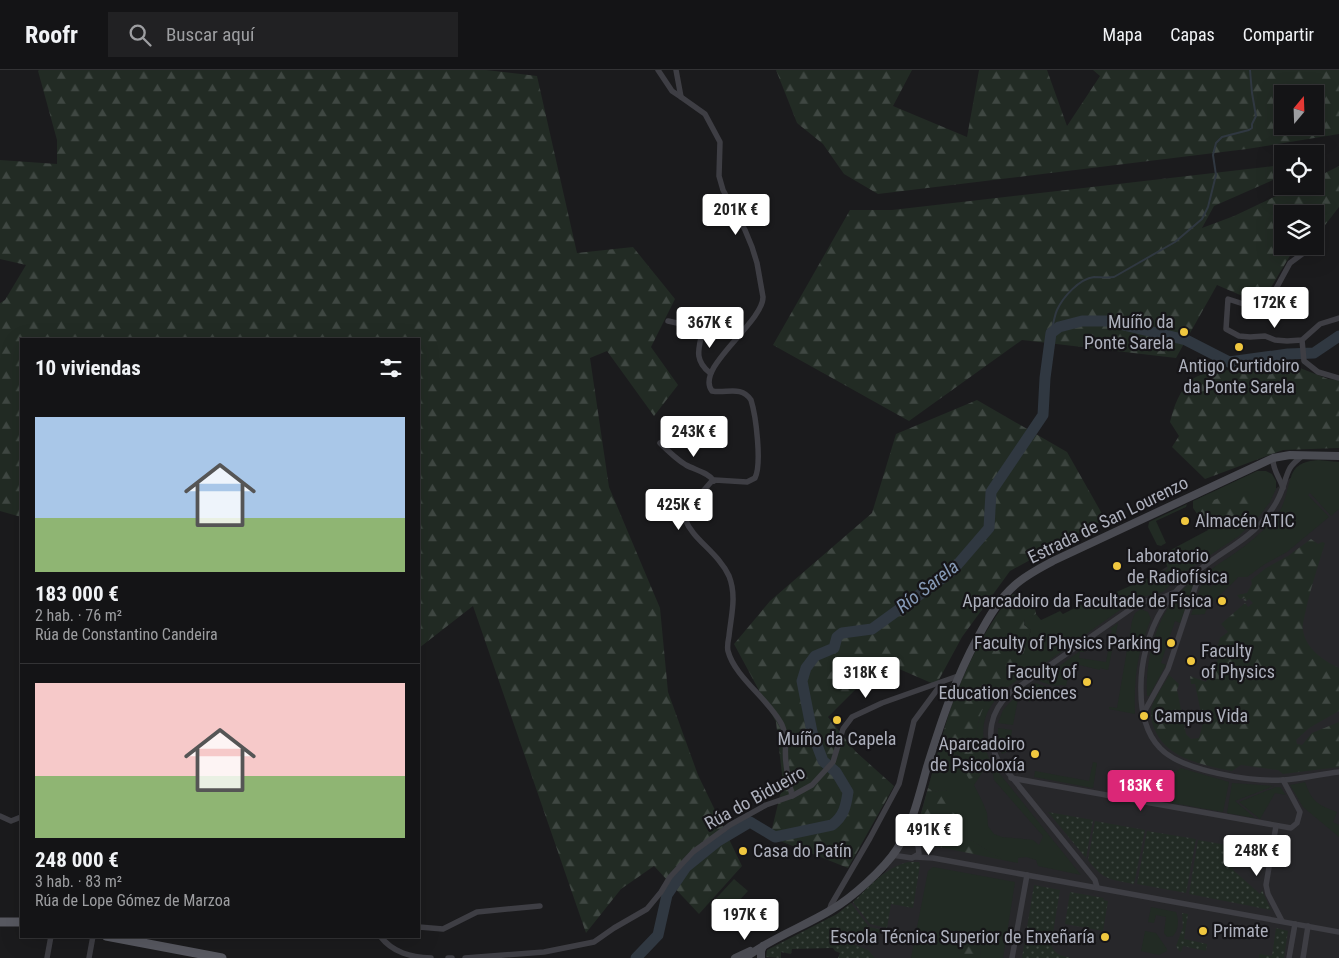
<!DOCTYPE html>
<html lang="es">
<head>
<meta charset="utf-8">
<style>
	body { margin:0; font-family:"Roboto Condensed",sans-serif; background:#212123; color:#f1f3f6; height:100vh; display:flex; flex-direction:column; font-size:19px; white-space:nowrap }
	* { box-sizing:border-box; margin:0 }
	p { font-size:16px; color:#9d9ea1 }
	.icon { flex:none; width:28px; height:28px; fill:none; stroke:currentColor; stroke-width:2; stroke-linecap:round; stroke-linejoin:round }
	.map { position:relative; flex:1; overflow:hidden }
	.drawer { position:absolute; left:20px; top:268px; width:400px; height:600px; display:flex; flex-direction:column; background:#141416; border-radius:0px; box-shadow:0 5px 20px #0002,0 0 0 1px #333335 }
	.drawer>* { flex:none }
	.needle { width:32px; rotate:19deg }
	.tools { position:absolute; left:1274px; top:15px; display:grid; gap:10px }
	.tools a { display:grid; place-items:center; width:50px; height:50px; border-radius:0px; background:#141416; box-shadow:0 5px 20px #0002,0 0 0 1px #333335; font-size:25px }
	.price { position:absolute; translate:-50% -42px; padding:0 11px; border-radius:5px; background:#fff; color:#222; font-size:16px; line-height:32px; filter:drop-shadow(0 1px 2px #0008) }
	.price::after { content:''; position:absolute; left:50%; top:30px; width:15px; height:11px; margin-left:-8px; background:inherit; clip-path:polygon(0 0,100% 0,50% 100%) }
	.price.current { background:#db2777; color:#fff }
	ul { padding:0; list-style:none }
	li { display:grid; align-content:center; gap:10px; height:265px; padding:0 15px }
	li+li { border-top:1px solid #333335 }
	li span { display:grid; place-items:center; height:155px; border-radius:0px; color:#555 }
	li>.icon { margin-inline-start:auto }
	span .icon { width:90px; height:90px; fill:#fffc; stroke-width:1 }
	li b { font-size:21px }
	h2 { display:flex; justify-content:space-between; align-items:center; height:60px; padding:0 15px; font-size:21px }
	header { display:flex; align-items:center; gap:30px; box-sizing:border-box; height:70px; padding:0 25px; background:#141416; border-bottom:1px solid #333335 }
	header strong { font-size:24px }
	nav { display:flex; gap:28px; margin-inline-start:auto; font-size:18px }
	.search { width:350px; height:45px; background:#212123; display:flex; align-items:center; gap:12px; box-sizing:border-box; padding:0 18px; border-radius:0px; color:#9d9ea1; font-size:19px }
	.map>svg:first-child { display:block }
</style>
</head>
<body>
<header>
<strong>Roofr</strong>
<div class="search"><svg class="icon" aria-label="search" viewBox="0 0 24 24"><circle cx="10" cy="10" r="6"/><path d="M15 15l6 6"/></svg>Buscar aquí</div>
<nav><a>Mapa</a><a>Capas</a><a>Compartir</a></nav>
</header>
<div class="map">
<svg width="1339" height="888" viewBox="0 0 1339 888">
	<defs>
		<pattern id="forest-firs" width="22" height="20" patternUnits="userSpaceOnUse" patternTransform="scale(1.25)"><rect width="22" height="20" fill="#222b24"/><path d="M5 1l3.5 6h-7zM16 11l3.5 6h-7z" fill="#3f4742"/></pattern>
		<pattern id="park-dots" width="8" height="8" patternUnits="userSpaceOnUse" patternTransform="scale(1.25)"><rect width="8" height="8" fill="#222b24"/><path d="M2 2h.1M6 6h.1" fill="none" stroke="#3f4742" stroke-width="1.8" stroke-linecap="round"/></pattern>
	</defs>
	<rect width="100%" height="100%" fill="#1b1b1d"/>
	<path fill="#27272a" d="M1339,394V888H844L837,844L853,832L885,802L918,753L952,633L1141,515L1299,402Z"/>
	<g fill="#222b24" fill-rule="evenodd">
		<path d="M1318,390L1339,392V439L1331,446L1310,423L1308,425L1329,447L1287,482L1265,494L1247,507H1238C1231,517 1206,534 1205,544L1191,545L1203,510L1211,517L1218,510L1211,513L1205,506C1214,495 1224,491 1235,483C1251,472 1266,459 1278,444C1286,432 1287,417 1292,404C1297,393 1307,391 1318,390Z"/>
		<path d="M1257,401H1266L1272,404L1276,411V419L1270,432L1261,444L1239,466L1183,503L1163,522L1137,528L1027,606L1024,605C990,628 972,652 991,693L1081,805L1038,796L1036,790L1026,787L1018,788V793L1002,790L956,761L946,738L947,721L942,720L935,722L928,718L944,660L958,690L966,696L973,708L980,697C977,691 977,684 977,678C973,640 993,617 1024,599L1023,585L1031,560L1024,555L1025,548L1036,544L1041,550L1060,541L1063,544L1100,525L1103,528L1168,499L1163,484L1208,460L1193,438V431ZM983,701H989L993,704L994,710L1043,766L1039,775L1033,770L1002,767L994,764L988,756L987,743L983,733L974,715Z"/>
		<path d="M1187,434L1186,437L1156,451L1166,473L1161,476L1157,475L1148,457L1149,452Z"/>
		<path d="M1193,511L1194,514L1180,553L1175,551L1161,593L1166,595L1149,626H1147C1145,585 1158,536 1193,511Z"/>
		<path d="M1141,539L1148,542L1151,549C1137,583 1134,607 1135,644L1109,639V637L1117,638L1132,551L1135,543Z"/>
		<path d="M1118,553L1108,600L1100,598V600L1071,593L1066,616L1061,615L1054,616L1039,611L1084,578V582H1080L1079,588L1106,592L1112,560L1110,559Z"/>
		<path d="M1035,613L1053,619L1059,631L1049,629V627L1032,624L1030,632L1028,631L1031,616Z"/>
		<path d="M1016,626L1018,629L1013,655L998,653L1003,640Z"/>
		<path d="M998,658L1012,660L1009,681L1002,684L998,669Z"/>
		<path d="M1093,692L1097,693L1093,718L1034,707L1035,701L1089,711Z"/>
		<path d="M1181,698L1229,712L1223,742L1150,729L1155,705L1157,703L1171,706Z"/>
		<path d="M1144,701L1150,702L1152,705L1149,722L1136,719L1138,703Z"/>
		<path d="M1305,712C1312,732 1318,735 1337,742L1333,752L1339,755V767L1303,737L1290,715Z"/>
		<path d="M1232,713L1274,716L1235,731L1255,748L1227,743Z"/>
		<path d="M1276,717H1280L1286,725L1275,723L1260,749L1239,732Z"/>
		<path d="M933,797L1015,812L1003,888H980L981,868L973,865L962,874L957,882L960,888H911L928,801Z"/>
		<path d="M734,809L748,821L724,847L710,835Z"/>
		<path d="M1151,837L1176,842C1179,850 1179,859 1173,866L1167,867L1164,863L1166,847L1156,845L1154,853L1148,852Z"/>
		<path d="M1145,861L1156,863L1167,879V881L1159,885L1141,881Z"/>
	</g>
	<g fill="url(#forest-firs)" fill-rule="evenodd">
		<path d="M39,0H486L537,6L577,183L633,177L675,229L651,277L678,315L654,346L607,281L590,288L609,417L660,538L668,622L698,705L742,796L699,844L654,796L621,819L586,863L473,536L419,578V269H21V447L0,441V233L5,230L26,195L0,189V90L57,94V70L38,1Z"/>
		<path d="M776,0H912L893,36L967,67L979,0H1047L1067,56L1100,6L1093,0H1339V64L1247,79L878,124L844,104L823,74L797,53ZM1282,24H1315V56H1282Z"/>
		<path d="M1282,95V106L1214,136L1202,158L1234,146L1297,116H1315V108L1339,96V137L1315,168V144H1282V176H1304L1291,184L1261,234L1217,215L1176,288L1022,270L909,351L773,275L850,140H892Z"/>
		<path d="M1300,298L1328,309L1339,310V378L1283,380L1205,409L1172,377L1179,366L1170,352C1174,336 1179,320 1193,309C1210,296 1276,299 1300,298Z"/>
		<path d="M977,330L1067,382L1105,449L1010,501L962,567L936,615L883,592L828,647L855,681L894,716L848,798L770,767L783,713L776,652L734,574L770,531L872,443L896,364Z"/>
		<path d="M1251,416L1254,425V432L1244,438C1242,449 1233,454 1224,459L1213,455L1210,449L1205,450L1198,436L1204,437L1207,441L1211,431L1227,425H1231L1237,421Z"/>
		<path d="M1311,469L1318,474L1322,472L1325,473C1318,496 1310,520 1305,544C1304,549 1302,555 1303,560C1305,578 1324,591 1339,598V641L1309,658L1296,670L1297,674L1302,675L1312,663L1339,652V697L1283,704L1278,700L1241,695L1232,701C1203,695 1166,689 1154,658C1151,651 1150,644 1152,636C1156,625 1164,615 1169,605L1179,614L1177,620L1186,664L1191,669L1199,668L1203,653L1195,614H1191L1190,606L1206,612L1212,593L1216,594L1219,587L1215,585L1220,568L1228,562L1221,554L1245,533L1248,537L1253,533L1249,529L1246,531L1243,530L1245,529V528L1240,529L1237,525L1247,523L1252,514L1251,510L1266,498L1288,486Z"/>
		<path d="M1013,524L1018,526L1026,525L1034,533L1036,544L1025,549L1024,555L1031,560L1023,585L1027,586L1024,599C993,617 973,640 977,678C977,684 977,691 980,697L973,708L969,709L965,702V696L958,690L957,684H952V675L944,660C958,614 981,561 1013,524Z"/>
		<path d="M928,718L935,722L942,720L947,721V738L959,747L956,761L1002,790L925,774L917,759Z"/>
		<path d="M972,865L981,868L980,888H960L957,882L962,874Z"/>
	</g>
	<g fill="url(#park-dots)">
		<path d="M1048,742L1093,750L1086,788Z"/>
		<path d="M1095,751L1145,760L1134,814C1110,809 1104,811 1088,790Z"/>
		<path d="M1147,761L1196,769L1186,823L1137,814Z"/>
		<path d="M1198,770L1244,778L1232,799L1260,824L1262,820L1271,840L1189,824Z"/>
		<path d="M908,792H919L920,795L913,838L891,834L887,858L870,854L853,832C870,816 885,798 908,792Z"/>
		<path d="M1034,815L1060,820L1051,875C1055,885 1062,886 1072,888H1022Z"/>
		<path d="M1070,822L1104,828L1103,830L1108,831L1103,861L1065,854Z"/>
		<path d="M851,833L869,857L887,861L885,870L882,862L873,864L874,872L869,878L871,870L848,861L845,871L868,880L875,888H838L840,883L835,881L833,878L792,879L791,884L781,882V888L766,887L767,880L837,844Z"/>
		<path d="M1182,843L1188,844L1184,869L1207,874L1206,881L1183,876L1181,882L1179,881L1176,876L1183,857Z"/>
		<path d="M1276,858L1288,861L1284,888H1259V884L1272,886Z"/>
	</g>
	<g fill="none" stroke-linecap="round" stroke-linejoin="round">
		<path stroke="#303841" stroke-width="2" d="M1051,263C1053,256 1054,247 1057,240C1063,227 1079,209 1094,207C1101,207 1107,208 1114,207L1175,172L1202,149L1208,137L1216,105L1213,85L1216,73L1222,67L1249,60L1252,58V54L1256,46L1252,23L1250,0"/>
		<path stroke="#303841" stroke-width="11" d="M636,888L658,865L667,825L686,797L718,771L750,752L775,767L832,755C844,746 846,736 848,722L836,702L823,691L812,662L802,611L806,598L815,586L834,578L837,567L842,563L872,559L952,501L989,458L991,422L1043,345L1045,308L1051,263L1059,257L1082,251H1107L1186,270L1229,292L1288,284L1314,283L1339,266"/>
		<g stroke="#3e3e44" stroke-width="5.5">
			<path d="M658,0L672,21L681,27"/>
			<path d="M676,0L681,27L705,44L720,72L719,106L723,120L745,160L752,177L757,193L763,227C763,253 694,298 712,321C726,324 741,315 751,330C756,346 762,394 755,408L747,412L715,410L711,412L690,436L685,449C693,470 718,482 729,506C737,526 731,546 729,566C728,571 727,577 728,581C735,608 770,630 782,655C788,668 784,680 786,693C787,704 790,715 792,726"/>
			<path d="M1313,176L1290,193L1265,239H1259L1228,229L1226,259L1239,266L1250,267L1265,266L1275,270L1287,271L1302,270L1320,254L1339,248"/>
			<path d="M668,251L718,262L740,264"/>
			<path d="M703,259C699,278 693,289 710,303"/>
			<path d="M1302,270L1304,291L1318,302L1339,308"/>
			<path d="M660,373C668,381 676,389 686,395C695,400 708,402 714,411"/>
			<path d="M1303,385C1299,389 1293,393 1290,398C1285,407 1284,417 1279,427C1275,436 1269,444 1262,452C1249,467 1231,477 1214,489C1195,502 1176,518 1163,538C1148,562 1140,594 1141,622C1141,641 1146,664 1160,678C1181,701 1252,712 1283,710C1301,709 1320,704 1339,702"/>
			<path d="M1273,388C1272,399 1280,408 1283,418"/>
			<path d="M1153,529L1164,527L1173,523"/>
			<path d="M1143,644L1168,599L1197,512L1199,501"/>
			<path d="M1011,708L1291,758L1297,753L1300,742L1283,710"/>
			<path d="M0,746L11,751L21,747"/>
			<path d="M1276,756L1266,815L1268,824L1282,851"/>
			<path d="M909,757L918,775"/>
			<path d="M892,785L912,788L919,784L918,775L913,772L902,771"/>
			<path d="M915,787L933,788L1339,862"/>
			<path d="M1097,817L1095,810L998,690C985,667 990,641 1010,623L1138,534C1147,529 1158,528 1163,538"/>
			<path d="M829,841L831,835L870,768L899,714L914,651L942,613"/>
			<path d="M419,857L443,859L477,842L540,836"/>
			<path d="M380,866C393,883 411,887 431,888"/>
			<path d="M47,888L51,866"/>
			<path d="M89,888L93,866"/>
			<path d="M448,888H452"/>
			<path d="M465,888L544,882L594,872L614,858L647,839L661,822L670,807L693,782L730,755L766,735L792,726L812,715L833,692L843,659L852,647L882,633L958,606"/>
			<path d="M1012,888L1027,805"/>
			<path d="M1289,888L1295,854"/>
			<path d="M1303,888L1308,856"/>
		</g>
		<g stroke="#4a4b52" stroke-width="8">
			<path d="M735,888L750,881"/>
			<path d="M745,888C771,868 803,857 831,840C852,828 884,799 897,779C913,754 919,725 927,697C941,652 955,609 978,567C988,548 999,529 1015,515C1026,505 1040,498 1053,491L1273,388L1290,385L1339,386"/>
			<path d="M761,888V881L763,876"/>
		</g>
		<g stroke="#585961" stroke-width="9">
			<path d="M0,852H21"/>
			<path d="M106,866L222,888"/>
		</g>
	</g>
	<g fill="#f0c73f" stroke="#161518" stroke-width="2">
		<circle cx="1184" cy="262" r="5"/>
		<circle cx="1239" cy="277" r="5"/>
		<circle cx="1185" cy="451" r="5"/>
		<circle cx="1117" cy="496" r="5"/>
		<circle cx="1222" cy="531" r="5"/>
		<circle cx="1171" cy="573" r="5"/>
		<circle cx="1191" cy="591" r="5"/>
		<circle cx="1087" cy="612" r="5"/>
		<circle cx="1144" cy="646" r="5"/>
		<circle cx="837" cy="650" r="5"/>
		<circle cx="1035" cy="684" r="5"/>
		<circle cx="743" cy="781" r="5"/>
		<circle cx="1203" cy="861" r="5"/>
		<circle cx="1105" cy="867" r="5"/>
	</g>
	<g text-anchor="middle" stroke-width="4.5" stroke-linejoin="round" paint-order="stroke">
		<g font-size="18" fill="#adb0bc" stroke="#161518" text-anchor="end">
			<text x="1174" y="258">Muíño da<tspan x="1174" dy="21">Ponte Sarela</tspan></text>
			<text x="1239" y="302" text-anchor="middle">Antigo Curtidoiro<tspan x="1239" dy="21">da Ponte Sarela</tspan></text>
			<text x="1195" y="457" text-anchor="start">Almacén ATIC</text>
			<text x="1127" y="492" text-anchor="start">Laboratorio<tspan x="1127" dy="21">de Radiofísica</tspan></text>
			<text x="1212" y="537">Aparcadoiro da Facultade de Física</text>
			<text x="1161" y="579">Faculty of Physics Parking</text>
			<text x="1201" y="587" text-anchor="start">Faculty<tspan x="1201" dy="21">of Physics</tspan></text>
			<text x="1077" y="608">Faculty of<tspan x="1077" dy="21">Education Sciences</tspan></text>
			<text x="1154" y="652" text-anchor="start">Campus Vida</text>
			<text x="837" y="675" text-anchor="middle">Muíño da Capela</text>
			<text x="1025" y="680">Aparcadoiro<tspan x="1025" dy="21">de Psicoloxía</tspan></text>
			<text x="753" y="787" text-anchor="start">Casa do Patín</text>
			<text x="1213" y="867" text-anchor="start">Primate</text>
			<text x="1095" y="873">Escola Técnica Superior de Enxeñaría</text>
		</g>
		<g font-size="18" fill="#adb0bc" stroke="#161518">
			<text transform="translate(1108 450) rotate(-26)" y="6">Estrada de San Lourenzo</text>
			<text transform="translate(755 728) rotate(-29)" y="6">Rúa do Bidueiro</text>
		</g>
		<g font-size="19" font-style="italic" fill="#869ab6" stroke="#161518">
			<text transform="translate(927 516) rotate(-38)" y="7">Río Sarela</text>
		</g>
	</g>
</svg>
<div class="tools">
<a><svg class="needle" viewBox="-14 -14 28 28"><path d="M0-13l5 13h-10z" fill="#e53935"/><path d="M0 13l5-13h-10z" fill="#9d9ea1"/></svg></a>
<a><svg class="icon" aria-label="locate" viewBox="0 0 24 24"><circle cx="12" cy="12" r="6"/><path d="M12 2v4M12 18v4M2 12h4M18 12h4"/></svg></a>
<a><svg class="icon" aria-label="layers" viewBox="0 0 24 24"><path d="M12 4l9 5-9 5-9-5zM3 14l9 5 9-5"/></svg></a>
</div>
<b class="price" style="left:736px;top:166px">201K €</b>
<b class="price" style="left:1275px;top:259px">172K €</b>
<b class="price" style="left:710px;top:279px">367K €</b>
<b class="price" style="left:694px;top:388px">243K €</b>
<b class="price" style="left:679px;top:461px">425K €</b>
<b class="price" style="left:866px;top:629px">318K €</b>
<b class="price current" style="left:1141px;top:742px">183K €</b>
<b class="price" style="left:929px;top:786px">491K €</b>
<b class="price" style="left:1257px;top:807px">248K €</b>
<b class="price" style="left:745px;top:871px">197K €</b>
<section class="drawer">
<h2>10 viviendas<svg class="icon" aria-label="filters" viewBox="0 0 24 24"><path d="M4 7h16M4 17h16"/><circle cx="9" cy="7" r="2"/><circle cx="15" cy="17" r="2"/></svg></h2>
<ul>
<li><span style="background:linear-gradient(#a9c7e8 65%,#8fb573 0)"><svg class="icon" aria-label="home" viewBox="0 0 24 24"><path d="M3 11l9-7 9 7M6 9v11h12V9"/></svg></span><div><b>183 000 €</b><p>2 hab. · 76 m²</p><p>Rúa de Constantino Candeira</p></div></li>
<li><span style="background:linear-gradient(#f6c9c9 60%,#8fb573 0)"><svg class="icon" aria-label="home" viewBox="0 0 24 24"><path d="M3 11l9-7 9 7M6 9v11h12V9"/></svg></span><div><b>248 000 €</b><p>3 hab. · 83 m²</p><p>Rúa de Lope Gómez de Marzoa</p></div></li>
</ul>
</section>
</div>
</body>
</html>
